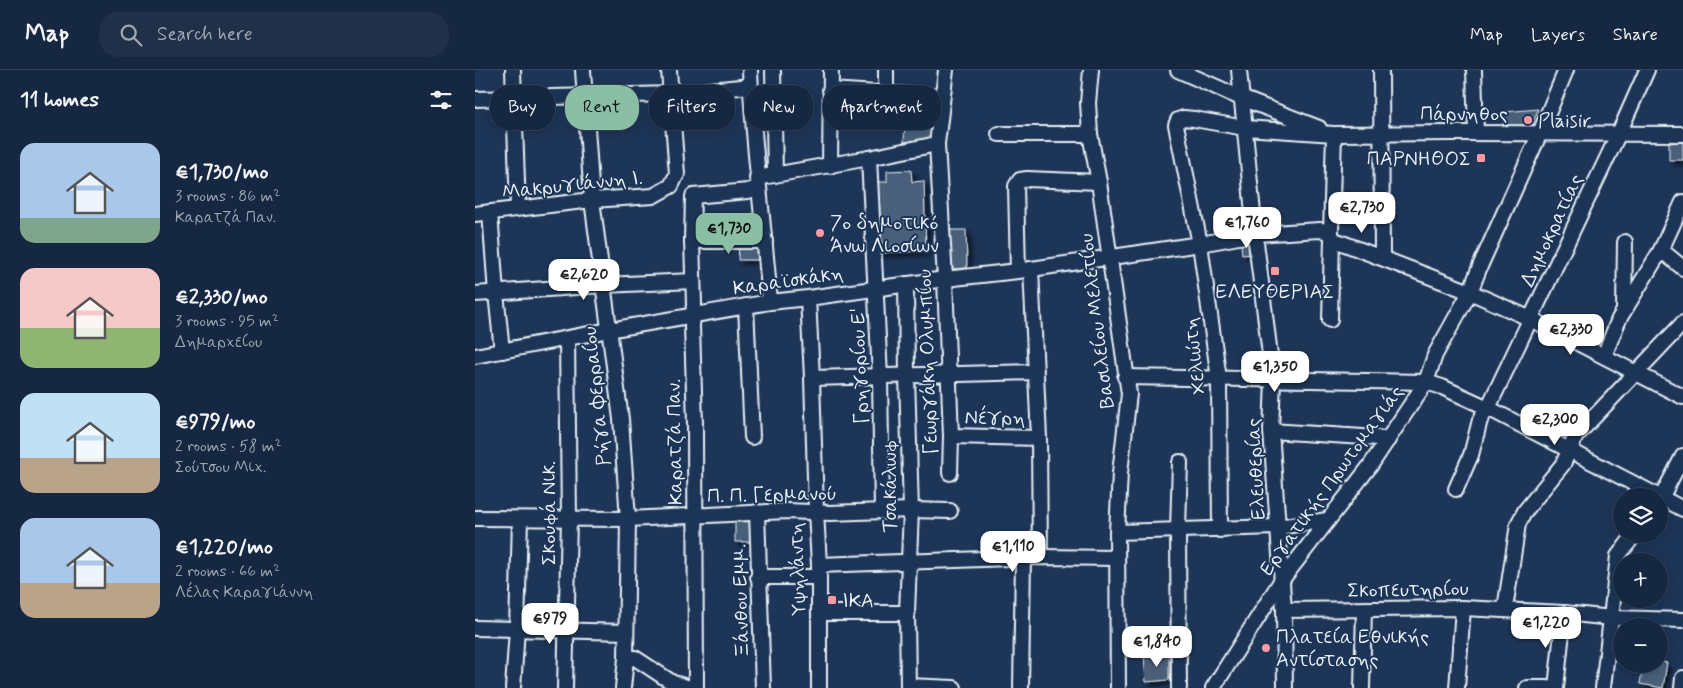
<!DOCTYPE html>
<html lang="en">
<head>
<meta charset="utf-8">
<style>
	body { margin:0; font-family:Mynerve,sans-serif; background:#1f3048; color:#f1f3f6; height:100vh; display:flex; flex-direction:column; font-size:19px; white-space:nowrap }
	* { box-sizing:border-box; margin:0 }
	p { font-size:16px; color:#9ea6b1 }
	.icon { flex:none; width:28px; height:28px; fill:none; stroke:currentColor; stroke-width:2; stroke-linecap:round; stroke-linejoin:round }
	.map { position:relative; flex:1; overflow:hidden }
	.panel { display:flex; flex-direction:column; background:#162841; width:475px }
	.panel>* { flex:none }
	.hud { position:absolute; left:15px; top:15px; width:475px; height:45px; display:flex; gap:10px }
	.tools { position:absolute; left:1138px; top:418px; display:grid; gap:10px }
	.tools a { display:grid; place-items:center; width:55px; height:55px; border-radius:50%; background:#162841; box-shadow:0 2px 12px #0003,0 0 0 1px #35445a; font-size:25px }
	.price { position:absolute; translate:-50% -42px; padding:0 11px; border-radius:10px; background:#fff; color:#222; font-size:16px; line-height:32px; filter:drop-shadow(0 1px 2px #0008) }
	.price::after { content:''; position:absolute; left:50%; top:30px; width:15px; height:11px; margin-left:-8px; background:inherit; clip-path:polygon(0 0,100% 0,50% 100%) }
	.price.selected { background:#8abfa5; color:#111 }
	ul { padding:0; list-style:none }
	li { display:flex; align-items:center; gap:15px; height:125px; padding:0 20px }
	li span { display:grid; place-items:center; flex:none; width:140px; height:100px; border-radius:15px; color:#555 }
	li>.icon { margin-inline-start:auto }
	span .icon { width:60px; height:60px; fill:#fffc; stroke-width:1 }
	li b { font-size:21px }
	h2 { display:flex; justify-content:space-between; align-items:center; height:60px; padding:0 20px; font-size:21px }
	.chip { padding:0 18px; border-radius:20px; background:#162841; box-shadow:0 2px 12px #0003,0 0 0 1px #35445a; font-size:18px; line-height:45px }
	.chip.selected { background:#8abfa5; color:#111 }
	header { display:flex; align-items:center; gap:30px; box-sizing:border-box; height:70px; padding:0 25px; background:#162841; border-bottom:1px solid #35445a }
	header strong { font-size:24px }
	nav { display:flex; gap:28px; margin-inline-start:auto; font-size:18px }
	.search { width:350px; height:45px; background:#1f3048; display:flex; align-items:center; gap:12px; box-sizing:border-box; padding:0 18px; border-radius:20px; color:#9ea6b1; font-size:19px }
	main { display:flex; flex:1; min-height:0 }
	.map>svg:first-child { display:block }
</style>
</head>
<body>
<header>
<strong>Map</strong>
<div class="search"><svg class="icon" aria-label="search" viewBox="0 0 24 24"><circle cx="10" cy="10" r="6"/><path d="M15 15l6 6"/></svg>Search here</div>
<nav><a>Map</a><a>Layers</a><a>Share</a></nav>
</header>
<main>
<section class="panel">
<h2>11 homes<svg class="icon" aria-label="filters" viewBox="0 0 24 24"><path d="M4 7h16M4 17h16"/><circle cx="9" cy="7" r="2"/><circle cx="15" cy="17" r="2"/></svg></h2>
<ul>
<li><span style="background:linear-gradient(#a9c7e8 75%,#7fa58c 0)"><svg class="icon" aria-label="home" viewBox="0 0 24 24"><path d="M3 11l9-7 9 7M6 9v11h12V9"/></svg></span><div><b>€1,730/mo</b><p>3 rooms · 86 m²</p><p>Καρατζά Παν.</p></div></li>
<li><span style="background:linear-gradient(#f6c9c9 60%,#8fb573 0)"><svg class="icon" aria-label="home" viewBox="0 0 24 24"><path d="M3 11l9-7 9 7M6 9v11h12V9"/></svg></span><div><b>€2,330/mo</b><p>3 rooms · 95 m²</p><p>Δημαρχείου</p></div></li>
<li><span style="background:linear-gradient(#bfe0f5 65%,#b9a48a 0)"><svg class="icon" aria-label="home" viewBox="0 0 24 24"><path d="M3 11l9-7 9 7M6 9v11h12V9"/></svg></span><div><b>€979/mo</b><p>2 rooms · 58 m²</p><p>Σούτσου Μιχ.</p></div></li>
<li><span style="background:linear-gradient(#a9c7e8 65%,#b9a48a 0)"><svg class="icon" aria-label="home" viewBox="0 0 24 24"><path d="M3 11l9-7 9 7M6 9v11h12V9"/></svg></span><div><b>€1,220/mo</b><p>2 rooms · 66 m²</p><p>Λέλας Καραγιάννη</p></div></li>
</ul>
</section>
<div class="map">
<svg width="1208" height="618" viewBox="0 0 1208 618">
	<defs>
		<filter id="shadow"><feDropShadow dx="4" dy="4" stdDeviation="2.5" flood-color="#0009"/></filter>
	</defs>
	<rect width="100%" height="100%" fill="#1d3557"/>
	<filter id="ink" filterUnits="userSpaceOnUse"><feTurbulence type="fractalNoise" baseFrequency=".02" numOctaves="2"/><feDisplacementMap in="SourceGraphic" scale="10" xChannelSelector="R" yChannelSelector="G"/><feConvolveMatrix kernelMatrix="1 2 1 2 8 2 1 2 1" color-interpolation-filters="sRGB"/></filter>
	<g filter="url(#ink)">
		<g fill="#495e7a" stroke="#e8f1f8" filter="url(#shadow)">
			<path d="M447,28L460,29L457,46L444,47Z"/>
			<path d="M1063,39L1057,56L1028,57L1030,42Z"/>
			<path d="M457,49L455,69L429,73L430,50Z"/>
			<path d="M1208,72V90H1194V73Z"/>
			<path d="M436,100L437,112L449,111L451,181L403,183L400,112H412V101Z"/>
			<rect x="743" y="148" width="15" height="14"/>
			<path d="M473,160H491L492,198L477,199Z"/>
			<path d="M776,172L778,184L767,185L766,173Z"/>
			<path d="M288,175V190H263L264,176Z"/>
			<path d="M281,448V472H260V449Z"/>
			<path d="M669,585H694V610L671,612Z"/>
			<path d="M1184,591L1192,593L1188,618L1165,614L1168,594H1184Z"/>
		</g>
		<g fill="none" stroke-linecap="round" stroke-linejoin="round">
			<defs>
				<g id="minor">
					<path d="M38,0L43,138"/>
					<path d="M108,0L117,130L146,349L153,449L151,588L148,618"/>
					<path d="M275,0C278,78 289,154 295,232"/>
					<path d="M298,0L300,105"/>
					<path d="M471,0L462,74L470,209L476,366L475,403"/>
					<path d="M616,0L613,33L615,64L624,112L654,324L645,403L642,462L643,618"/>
					<path d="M703,0L766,28L844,58"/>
					<path d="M764,0L780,164L798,309L796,361L809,540L810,618"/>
					<path d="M906,0L907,187"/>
					<path d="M999,0L1001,63"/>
					<path d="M355,20L466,27"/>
					<path d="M411,23V0"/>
					<path d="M0,29L197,24L275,16"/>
					<path d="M524,64H615"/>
					<path d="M394,88L405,307L407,442"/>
					<path d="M355,96L356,0"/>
					<path d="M282,108L394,88L462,74"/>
					<path d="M15,142L21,223L27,281"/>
					<path d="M0,144L117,130L178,126L196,116L202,104L194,0"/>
					<path d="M857,169L995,222L1056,249L1208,327"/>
					<path d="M217,171H290"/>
					<path d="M1186,180L1208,198"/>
					<path d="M556,199L564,368L565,487"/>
					<path d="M543,201L541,116L545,110L552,109L624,112"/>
					<path d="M431,214L432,306L436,440L432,543L433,618"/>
					<path d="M0,224L129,215L218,211"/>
					<path d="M333,228L337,308L341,441L344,495V618"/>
					<path d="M271,236L277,367"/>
					<path d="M1149,240L1150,172"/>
					<path d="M855,250L857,169L856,162L859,64"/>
					<path d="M0,286L134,260L295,232L333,228L470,209L543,201L725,174L780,164L845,160L856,162"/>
					<path d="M1129,286L1144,249L1186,180L1208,132"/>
					<path d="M650,307L951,312L967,317L1013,338L1208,439"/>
					<path d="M337,308L560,302"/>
					<path d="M796,361L903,368L913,370"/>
					<path d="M476,366L564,368"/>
					<path d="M981,419L996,385L1005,350L1013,338L1144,63L1172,0"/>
					<path d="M1184,432L1208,386"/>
					<path d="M282,442L288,618"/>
					<path d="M0,448L153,449L313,441L355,443L436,440L475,441"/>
					<path d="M745,460L744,309L725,174L701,55L703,50L709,48L719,49L770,58L859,64L977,63L1208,64"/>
					<path d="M642,462L802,457L853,450"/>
					<path d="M344,495L565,487L642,488"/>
					<path d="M283,507H344"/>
					<path d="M1030,539L1043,454L1050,441L1088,394L1101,366L1208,253"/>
					<path d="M809,540L988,538L1089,543L1137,548L1208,550"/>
					<path d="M344,543H432"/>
					<path d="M0,558L151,562"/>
					<path d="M151,588H160L198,613L215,618"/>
					<path d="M433,616L479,618"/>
					<path d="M38,618L42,559L45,449"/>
					<path d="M90,618L94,449L92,269"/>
					<path d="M221,618L220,355L217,256L219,234L217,171L218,126L273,121L283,118"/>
					<path d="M546,618L548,488"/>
					<path d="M704,618L703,460L705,392"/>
					<path d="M738,618L806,511L895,396L951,312L960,285L995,222L1006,194L1065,63L1091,0"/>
					<path d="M887,618L889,540"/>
					<path d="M982,618L988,538"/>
					<path d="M1052,618H1072"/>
					<path d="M1081,618L1089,543"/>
					<path d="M1128,618L1143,486L1160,464"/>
					<path d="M1207,618L1208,608"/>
				</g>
			</defs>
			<use href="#minor" stroke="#e8f1f8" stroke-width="18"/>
			<use href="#minor" stroke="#1d3557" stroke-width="14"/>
		</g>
	</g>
	<g fill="#ff9aa2" stroke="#1d3557" stroke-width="2">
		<circle cx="1053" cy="50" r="5"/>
		<rect x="1001" y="83" width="10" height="10" rx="2.5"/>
		<circle cx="345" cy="163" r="5"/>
		<rect x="795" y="196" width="10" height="10" rx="2.5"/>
		<rect x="352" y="525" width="10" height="10" rx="2.5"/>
		<circle cx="791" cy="578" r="5"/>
	</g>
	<g text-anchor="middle" stroke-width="4" stroke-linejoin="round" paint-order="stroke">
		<g font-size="20" fill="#e8f1f8" stroke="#1d3557">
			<text x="989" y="50">Πάρνηθος</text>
			<text transform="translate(97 114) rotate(-6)" y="7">Μακρυγιάννη Ι.</text>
			<text transform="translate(1076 160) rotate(-65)" y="7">Δημοκρατίας</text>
			<text transform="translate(313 210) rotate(-8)" y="7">Καραϊσκάκη</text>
			<text transform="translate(621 251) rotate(-97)" y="7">Βασιλείου Μελετίου</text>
			<text transform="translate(719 286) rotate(-96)" y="7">Χελιώτη</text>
			<text transform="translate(452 292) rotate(-92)" y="7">Γεωργάκη Ολυμπίου</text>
			<text transform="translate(384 296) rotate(-92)" y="7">Γρηγορίου Ε'</text>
			<text transform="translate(121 326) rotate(-96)" y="7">Ρήγα Φερραίου</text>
			<text transform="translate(520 347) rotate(1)" y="7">Νέγρη</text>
			<text transform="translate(199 372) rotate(-91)" y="7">Καρατζά Παν.</text>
			<text transform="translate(780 399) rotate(-93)" y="7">Ελευθερίας</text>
			<text transform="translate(856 410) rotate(-54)" y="7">Εργατικής Πρωτομαγιάς</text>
			<text transform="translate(414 416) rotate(-90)" y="7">Τσακάλωφ</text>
			<text transform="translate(297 424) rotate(-1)" y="7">Π. Π. Γερμανού</text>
			<text transform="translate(73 443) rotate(-90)" y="7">Σκουφά Νικ.</text>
			<text transform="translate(322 499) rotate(-92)" y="7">Υψηλάντη</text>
			<text transform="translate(933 519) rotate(-1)" y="7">Σκοπευτηρίου</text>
			<text transform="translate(265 531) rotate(-92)" y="7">Ξάνθου Εμμ.</text>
		</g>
		<g font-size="20" fill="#e8f1f8" stroke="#1d3557" text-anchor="start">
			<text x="1063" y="57">Plaisir</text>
			<text x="996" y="95" text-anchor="end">ΠΑΡΝΗΘΟΣ</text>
			<text x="355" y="159">7ο δημοτικό<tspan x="355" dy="23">Άνω Λιοσίων</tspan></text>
			<text x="800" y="228" text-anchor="middle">ΕΛΕΥΘΕΡΙΑΣ</text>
			<text x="367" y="537">ΙΚΑ</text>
			<text x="801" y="573">Πλατεία Εθνικής<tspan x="801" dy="23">Αντίστασης</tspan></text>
		</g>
	</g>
</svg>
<div class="tools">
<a><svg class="icon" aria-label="layers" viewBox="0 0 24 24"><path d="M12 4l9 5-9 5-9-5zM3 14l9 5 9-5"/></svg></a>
<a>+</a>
<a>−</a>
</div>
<b class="price" style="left:887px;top:164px">€2,730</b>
<b class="price" style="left:772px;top:179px">€1,760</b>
<b class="price selected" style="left:254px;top:185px">€1,730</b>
<b class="price" style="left:109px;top:231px">€2,620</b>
<b class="price" style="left:1096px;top:286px">€2,330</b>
<b class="price" style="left:800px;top:323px">€1,350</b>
<b class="price" style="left:1080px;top:376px">€2,300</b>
<b class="price" style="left:538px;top:503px">€1,110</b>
<b class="price" style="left:75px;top:575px">€979</b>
<b class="price" style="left:1071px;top:579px">€1,220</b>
<b class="price" style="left:682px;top:598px">€1,840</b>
<div class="hud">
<a class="chip">Buy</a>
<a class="chip selected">Rent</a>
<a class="chip">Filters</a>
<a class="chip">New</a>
<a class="chip">Apartment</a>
</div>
</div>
</main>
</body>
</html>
